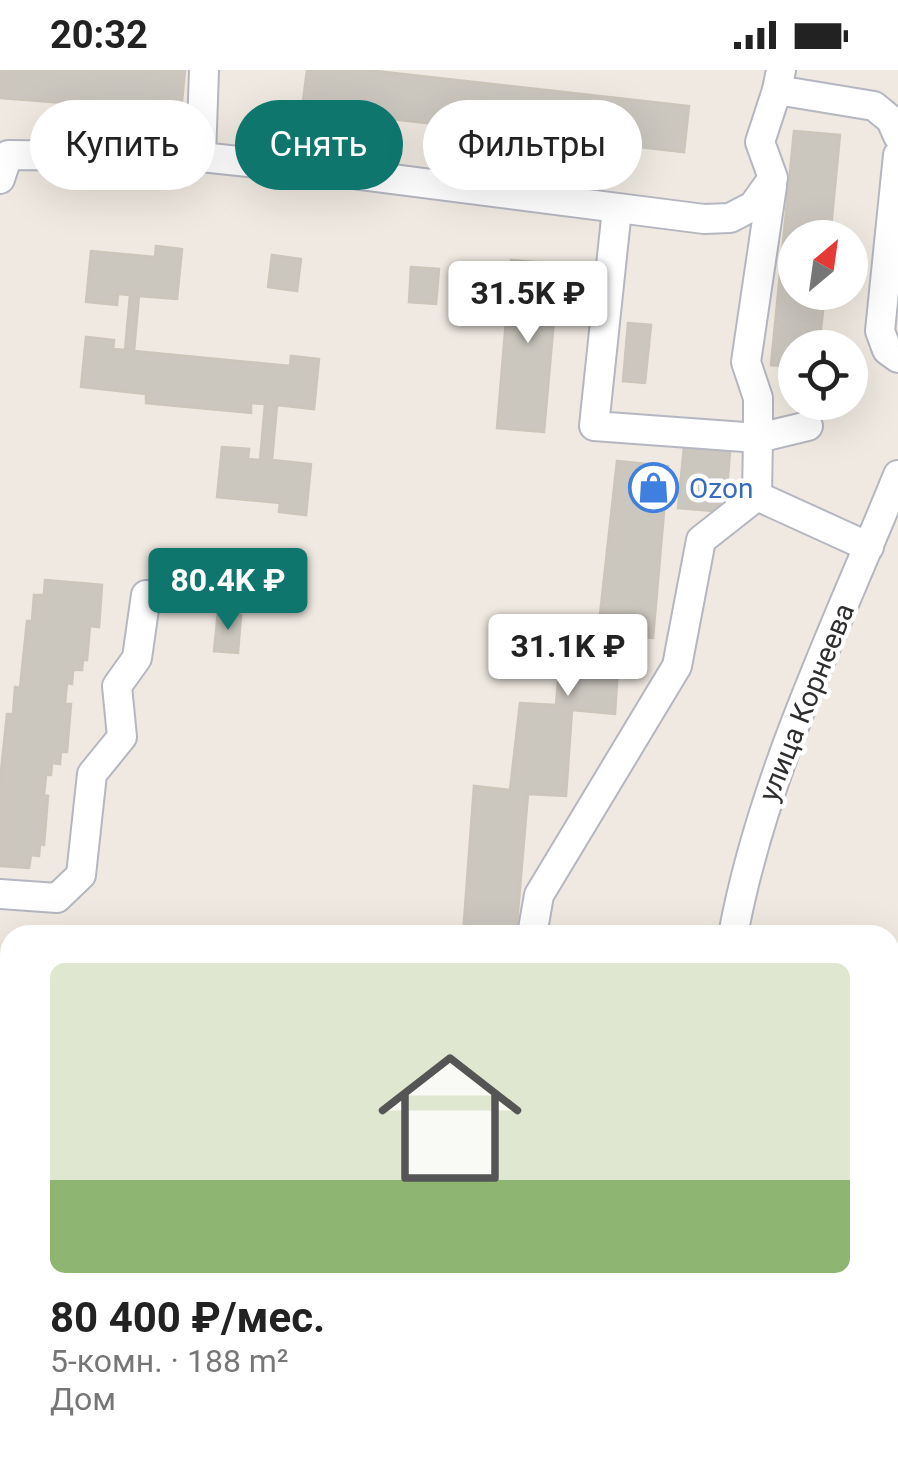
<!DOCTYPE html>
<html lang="ru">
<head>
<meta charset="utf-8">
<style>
	body { margin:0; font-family:Roboto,sans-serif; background:#f6f6f6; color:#222; height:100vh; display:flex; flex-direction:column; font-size:38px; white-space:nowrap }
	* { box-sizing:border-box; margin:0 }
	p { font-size:32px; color:#767676 }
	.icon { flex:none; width:55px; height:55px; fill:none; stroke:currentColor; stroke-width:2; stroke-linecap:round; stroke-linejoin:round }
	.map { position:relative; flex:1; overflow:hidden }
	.drawer { position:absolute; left:0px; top:855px; width:900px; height:552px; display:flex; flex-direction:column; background:#fff; border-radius:30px 30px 0 0; box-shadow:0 10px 40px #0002 }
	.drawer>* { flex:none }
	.guide { position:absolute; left:30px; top:30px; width:840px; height:90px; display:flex; gap:20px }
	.needle { width:65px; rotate:29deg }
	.fabs { position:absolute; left:778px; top:150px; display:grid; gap:20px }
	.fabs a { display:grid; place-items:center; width:90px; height:90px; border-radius:50%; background:#fff; box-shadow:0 10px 40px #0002; font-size:50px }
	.price { position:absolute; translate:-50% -85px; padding:0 22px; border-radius:10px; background:#fff; color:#222; font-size:32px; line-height:65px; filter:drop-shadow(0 2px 5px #0008) }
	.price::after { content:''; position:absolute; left:50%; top:60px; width:30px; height:22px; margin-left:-15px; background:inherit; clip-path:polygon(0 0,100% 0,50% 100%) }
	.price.selected { background:#0f766e; color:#fff }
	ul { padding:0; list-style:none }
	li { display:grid; align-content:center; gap:20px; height:530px; padding:0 50px }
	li+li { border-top:2px solid #e0e0e0 }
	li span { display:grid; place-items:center; height:310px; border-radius:15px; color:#555 }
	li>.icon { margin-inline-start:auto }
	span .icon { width:180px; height:180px; fill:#fffc; stroke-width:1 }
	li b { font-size:42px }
	.tag { padding:0 35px; border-radius:45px; background:#fff; box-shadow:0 10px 40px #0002; font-size:35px; line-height:90px }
	.tag.selected { background:#0f766e; color:#fff }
	.status { display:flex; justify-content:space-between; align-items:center; height:70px; padding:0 50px; background:#fff; direction:ltr }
	.status svg { height:28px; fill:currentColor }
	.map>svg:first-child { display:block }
</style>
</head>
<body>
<div class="status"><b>20:32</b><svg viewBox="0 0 49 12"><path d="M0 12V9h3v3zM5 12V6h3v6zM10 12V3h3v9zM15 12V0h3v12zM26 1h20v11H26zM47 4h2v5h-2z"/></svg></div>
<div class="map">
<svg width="898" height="1407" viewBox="0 0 898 1407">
	<rect width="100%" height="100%" fill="#efe9e1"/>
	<g fill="#cbc7bf" stroke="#cbc5ba" stroke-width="2.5">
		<path d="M0,0H185L181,42L0,28Z"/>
		<path d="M307,0H367L689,36L684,82L302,39Z"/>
		<path d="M794,61L840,65L830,168H795V222H825L819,278H795V297L771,295Z"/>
		<path d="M156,176L182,179L177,229L139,226L134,281L290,296L291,286L319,289L314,339L277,335L272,390L311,394L306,445L279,442L280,433L217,427L222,377L249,379L248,389L260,390L265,334L251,333V343L146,333V324L81,317L86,267L114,270L113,279L125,280L130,225L118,224L117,235L86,232L91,181L155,187Z"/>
		<path d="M272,185L301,189L297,221L268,217Z"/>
		<path d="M511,190L559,194L544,362L497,358Z"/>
		<path d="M411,197L439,199L436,234L409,232Z"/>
		<path d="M628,253L651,255L645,313L623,311Z"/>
		<path d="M685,366L731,370L725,442L678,438Z"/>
		<path d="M617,391L668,396L653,568L620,566L615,644L572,640L566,726L528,724L516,865H463L474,716L510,720L520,633L556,635L563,550L599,554Z"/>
		<path d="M45,510L102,515L99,557L90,556L87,590H83L82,600H73L72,614L67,613L65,634H71L67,682H61L60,694L52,693L51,705H46L44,725L48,726L44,775L40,774L39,786L31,785L29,798L0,796V711L7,644H13L15,617L20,618L27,551H32L34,525H44Z"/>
		<path d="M218,542L241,545L238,583L214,581Z"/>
		<path d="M890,1054L898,1055V1137L890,1199Z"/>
		<path d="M10,1145V1220L3,1219Z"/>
		<path d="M0,1299L10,1300V1368H8L7,1373H0Z"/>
		<path d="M42,1398H165L164,1407H42Z"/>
		<path d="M410,1398H463L462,1407H409Z"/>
		<path d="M786,1398H864L863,1407H785Z"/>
	</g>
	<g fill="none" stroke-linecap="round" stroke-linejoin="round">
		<defs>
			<g id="minor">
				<path d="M781,0L777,20L874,36L891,50L898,66"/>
				<path d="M898,85L880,261L887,280L898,288"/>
				<path d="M201,87L314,99L704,149L730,148L753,136L773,108L760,72L777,20"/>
				<path d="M0,109L8,85L201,87L204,0"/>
				<path d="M617,139L594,356L758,368V328L746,292L772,116"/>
				<path d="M757,426L758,368L808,356"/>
				<path d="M0,824L57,828L81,805L92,704L122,667L117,616L137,588L146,525H232"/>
				<path d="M532,865L539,825L677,596L701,470L757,426L869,477"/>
				<path d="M733,865C763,704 837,556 898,405"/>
				<path d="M0,1106H10"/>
				<path d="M0,1239L10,1240"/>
				<path d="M267,1407L268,1398"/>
				<path d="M520,1407L526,1398"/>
				<path d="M675,1407L676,1398"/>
				<path d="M750,1407L752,1398"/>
			</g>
		</defs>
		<use href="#minor" stroke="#b4b7c1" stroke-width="32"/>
		<use href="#minor" stroke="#fff" stroke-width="28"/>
	</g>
	<defs>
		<symbol id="shop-ring" viewBox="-11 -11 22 22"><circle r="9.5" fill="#fff" stroke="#3f7fe0" stroke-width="1.5"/><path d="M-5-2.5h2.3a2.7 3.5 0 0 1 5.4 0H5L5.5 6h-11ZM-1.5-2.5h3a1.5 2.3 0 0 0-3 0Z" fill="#3f7fe0"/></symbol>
	</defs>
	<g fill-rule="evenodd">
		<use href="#shop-ring" x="626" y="390" width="55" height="55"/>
	</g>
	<g text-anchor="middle" stroke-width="9" stroke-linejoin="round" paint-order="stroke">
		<g font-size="28" fill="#366cbe" stroke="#fff" text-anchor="start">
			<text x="689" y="428">Ozon</text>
		</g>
		<g font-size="28" fill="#2e2e2e" stroke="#fff">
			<text transform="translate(806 632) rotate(-68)" y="10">улица Корнеева</text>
		</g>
	</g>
</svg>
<div class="fabs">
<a><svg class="needle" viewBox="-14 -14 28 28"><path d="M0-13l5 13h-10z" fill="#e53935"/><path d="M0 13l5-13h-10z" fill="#767676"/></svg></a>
<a><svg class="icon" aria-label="locate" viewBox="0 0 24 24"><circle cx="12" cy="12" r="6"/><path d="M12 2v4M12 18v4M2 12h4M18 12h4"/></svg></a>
</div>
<b class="price" style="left:528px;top:276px">31.5K ₽</b>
<b class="price selected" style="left:228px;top:563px">80.4K ₽</b>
<b class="price" style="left:568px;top:629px">31.1K ₽</b>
<div class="guide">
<a class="tag">Купить</a>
<a class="tag selected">Снять</a>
<a class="tag">Фильтры</a>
</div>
<section class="drawer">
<ul>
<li><span style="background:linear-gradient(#dfe7d0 70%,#8fb573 0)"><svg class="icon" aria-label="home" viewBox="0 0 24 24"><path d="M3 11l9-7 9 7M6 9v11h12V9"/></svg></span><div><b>80 400 ₽/мес.</b><p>5-комн. · 188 m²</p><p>Дом</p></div></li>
</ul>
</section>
</div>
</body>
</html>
